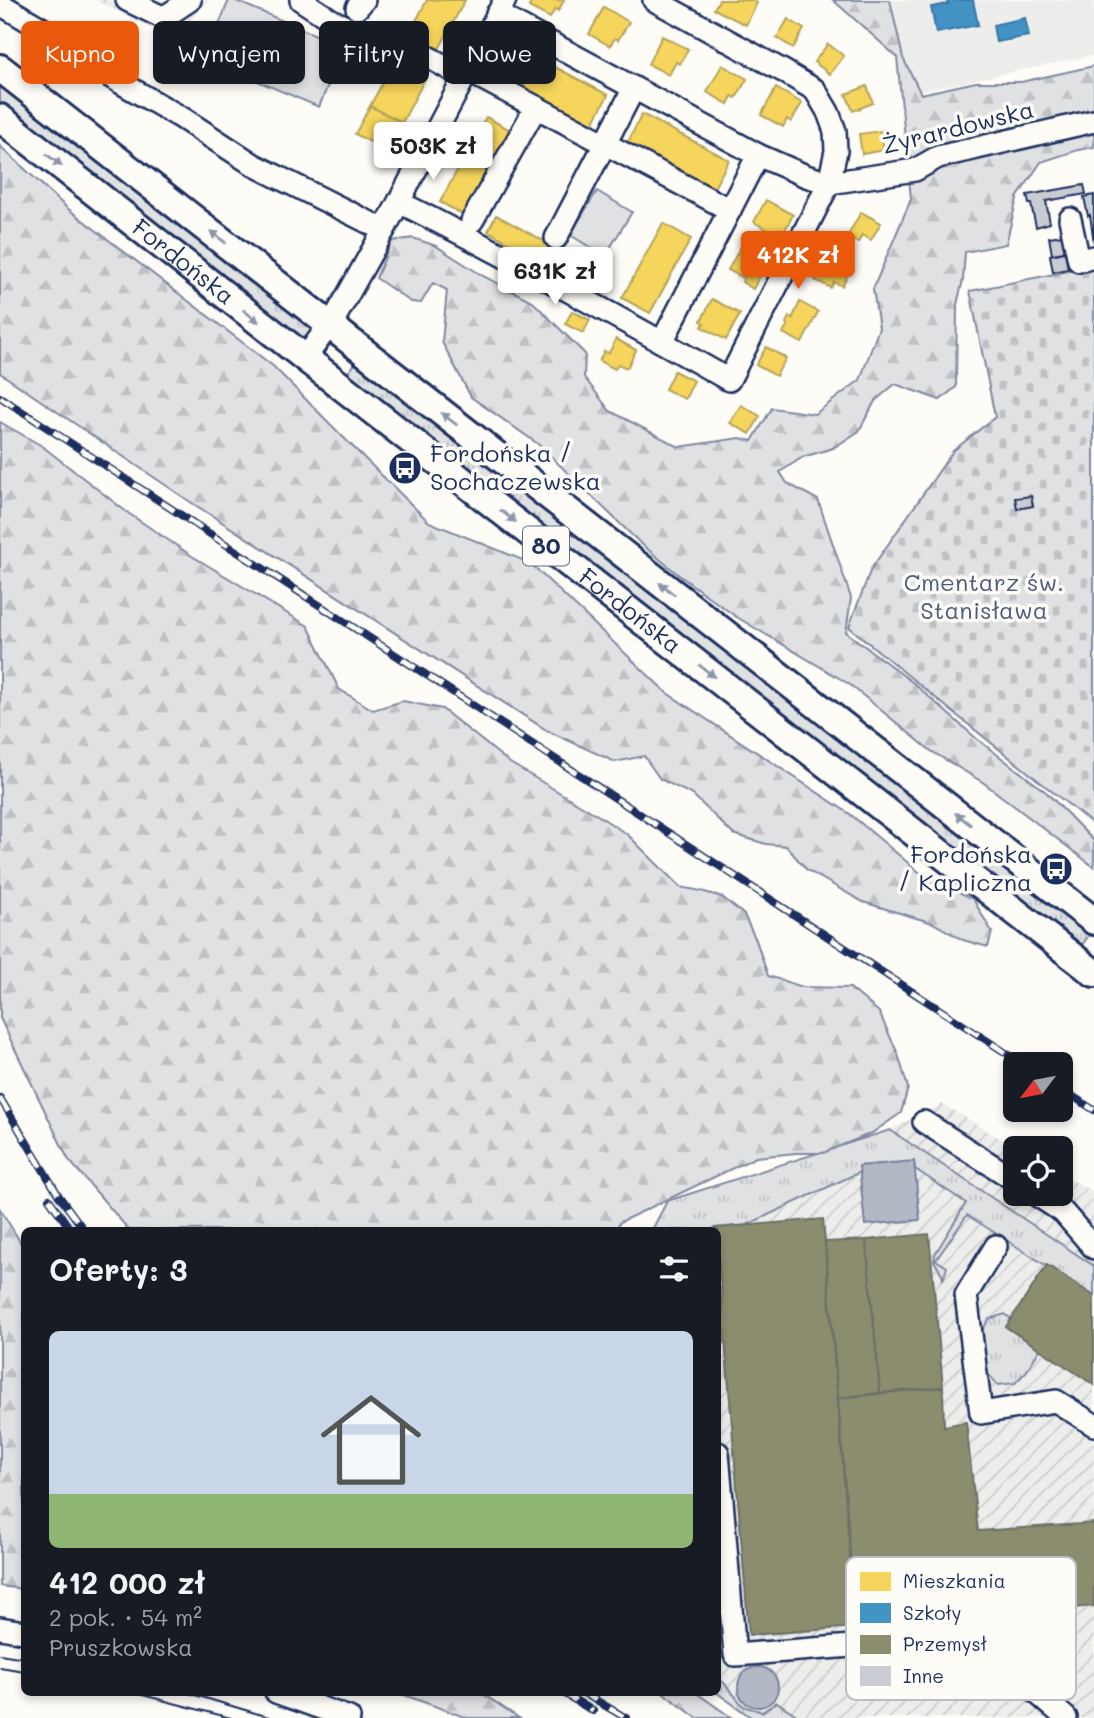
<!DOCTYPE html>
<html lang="pl">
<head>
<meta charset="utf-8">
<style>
	body { margin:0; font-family:Mali,sans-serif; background:#20242c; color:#f1f3f6; height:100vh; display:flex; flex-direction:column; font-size:26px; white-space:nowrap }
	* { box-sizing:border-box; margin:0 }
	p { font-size:23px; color:#9ea1a6 }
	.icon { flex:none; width:38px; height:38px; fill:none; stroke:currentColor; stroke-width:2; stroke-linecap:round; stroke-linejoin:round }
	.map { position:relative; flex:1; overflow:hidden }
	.side { position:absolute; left:21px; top:1227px; width:700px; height:469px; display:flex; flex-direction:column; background:#171b24; border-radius:10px; box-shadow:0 4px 10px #0003 }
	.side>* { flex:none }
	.top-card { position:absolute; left:21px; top:21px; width:700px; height:63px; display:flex; gap:14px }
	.needle { width:46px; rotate:238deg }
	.tools { position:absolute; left:1003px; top:1052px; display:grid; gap:14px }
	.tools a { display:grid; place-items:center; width:70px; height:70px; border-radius:10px; background:#171b24; box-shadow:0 4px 10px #0003; font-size:35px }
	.price { position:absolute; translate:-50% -60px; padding:0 16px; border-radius:7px; background:#fff; color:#222; font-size:23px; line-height:46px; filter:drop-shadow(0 2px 4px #0008) }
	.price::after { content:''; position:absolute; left:50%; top:42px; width:21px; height:16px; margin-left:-10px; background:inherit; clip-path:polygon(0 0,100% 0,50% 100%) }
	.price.selected { background:#ea580c; color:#fff }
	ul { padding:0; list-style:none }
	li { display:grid; align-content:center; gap:14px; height:371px; padding:0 28px }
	li span { display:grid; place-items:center; height:217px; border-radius:10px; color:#555 }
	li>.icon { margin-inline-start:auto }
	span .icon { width:126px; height:126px; fill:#fffc; stroke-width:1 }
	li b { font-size:30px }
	h2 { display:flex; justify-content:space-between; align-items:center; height:84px; padding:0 28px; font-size:30px }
	.chip { padding:0 24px; border-radius:10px; background:#171b24; box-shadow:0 4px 10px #0003; font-size:24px; line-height:63px }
	.chip.selected { background:#ea580c; color:#fff }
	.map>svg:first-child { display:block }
</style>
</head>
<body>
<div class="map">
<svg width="1094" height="1718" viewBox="0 0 1094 1718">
	<defs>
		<pattern id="industrial-furrows" width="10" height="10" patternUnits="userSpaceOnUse" patternTransform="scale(1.75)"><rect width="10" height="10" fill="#edeeec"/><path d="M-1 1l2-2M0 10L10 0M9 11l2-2" fill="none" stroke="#cbcccd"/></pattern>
		<pattern id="grass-tufts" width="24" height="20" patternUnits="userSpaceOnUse" patternTransform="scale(1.75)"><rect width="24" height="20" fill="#e0e1e3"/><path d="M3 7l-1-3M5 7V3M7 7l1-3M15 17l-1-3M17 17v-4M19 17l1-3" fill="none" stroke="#c0c1c5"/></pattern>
		<pattern id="forest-firs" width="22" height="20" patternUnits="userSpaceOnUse" patternTransform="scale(1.75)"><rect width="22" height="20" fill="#e0e1e3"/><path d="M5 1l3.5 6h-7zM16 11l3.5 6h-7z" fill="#c0c1c5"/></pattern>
		<pattern id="cemetery-stones" width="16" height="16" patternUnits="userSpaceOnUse" patternTransform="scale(1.75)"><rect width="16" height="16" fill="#e0e1e3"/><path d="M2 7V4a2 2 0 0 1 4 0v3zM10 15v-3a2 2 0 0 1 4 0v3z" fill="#c0c1c5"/></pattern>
	</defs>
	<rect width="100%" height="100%" fill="#fdfcf7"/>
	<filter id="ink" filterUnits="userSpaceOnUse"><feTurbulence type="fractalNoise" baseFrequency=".0143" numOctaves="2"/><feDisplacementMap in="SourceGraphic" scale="14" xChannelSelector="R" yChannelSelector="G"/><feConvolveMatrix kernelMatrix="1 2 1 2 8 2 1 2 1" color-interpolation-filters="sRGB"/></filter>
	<g filter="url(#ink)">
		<path fill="#edeeec" d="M891,0H1094V55L921,91L902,57Z"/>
		<g fill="url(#industrial-furrows)">
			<path d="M96,0H209L171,39Z"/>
			<path d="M943,1104L1016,1148H1015V1194H1060L1061,1174L1094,1192V1718H752L716,1692L718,1230H652L667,1201L889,1130Z"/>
		</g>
		<g fill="url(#grass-tufts)" stroke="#7e88a0" stroke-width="2">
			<path d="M0,81L316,330L308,338L301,337L292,333L0,105Z"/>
			<path d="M358,360L1090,934L1078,950L346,375Z"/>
			<path d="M890,1130L1094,1266V1296L967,1215L936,1260L947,1267L943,1280L942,1274L934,1261L935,1254L966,1203L915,1169L914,1162L860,1166V1172L747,1225L715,1228L711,1230H652L667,1201Z"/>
			<path d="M1005,1314L1011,1319L1006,1327L1040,1349L1026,1372L1015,1383L998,1385L986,1372L980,1334L989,1319Z"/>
			<path d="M718,1678L725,1684L743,1706L762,1712L777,1702L801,1718H752L716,1692Z"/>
		</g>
		<g fill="url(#forest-firs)" stroke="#7e88a0" stroke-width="2">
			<path d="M833,0H890L903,58L921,94L976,82H1021L1094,66V147L1078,150L1041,162L1017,198L1006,244L965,252L963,280L957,304L956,387L940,400L895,384L875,401L859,431L833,448L803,457L780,472L787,483L818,500L851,598L846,632L912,682L977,739L1046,792L1094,841V867L984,783L931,751L849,684L735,616L680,576L639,542L538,444L471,397L442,342L447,290L433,283L421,303L411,302L376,278L392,241L413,238L436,246L483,276L532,301L585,354L584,377L610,411L679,447L740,438L752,441L772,408L815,414L860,380L879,328L873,289L911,199L897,57Z"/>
			<path d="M0,146L67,208L273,366L343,437L429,522L530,563L667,693L850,814L919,872L973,899L992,932L988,947L963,940L933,923L863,902L807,870L786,846L766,844L733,834L693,795L660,779L644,756L615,762L548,731L189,501L0,373Z"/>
			<path d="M0,422L42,446L128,513L192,556L308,626L339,689L373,710L403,701L442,709L510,763L599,816L628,835L680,887L701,891L722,897L744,915L756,940L768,976L803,987L850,988L879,1012L898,1054L908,1088L901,1113L872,1133L823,1153H796L756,1157L620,1222L616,1230H129L68,1159L0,1018Z"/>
			<path d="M0,1209L24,1248V1589L0,1586Z"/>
			<path d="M396,1692H480L519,1718H467Z"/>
			<path d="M662,1692H695L732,1718H697Z"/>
		</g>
		<path fill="url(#cemetery-stones)" stroke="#7e88a0" stroke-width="2" d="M1094,266V825L954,713L849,627L871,569L953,451L995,417L970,291Z"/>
		<g fill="#e0e1e3" stroke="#7e88a0" stroke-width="2">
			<path d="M229,0H234L344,47L319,107L205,59Z"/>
			<path d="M597,191L632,212L605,256L570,235Z"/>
		</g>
		<g fill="#b3b8c5" stroke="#76819c" stroke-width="2">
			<path d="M914,1161L920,1220L865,1225L859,1166Z"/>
			<circle cx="758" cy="1687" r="20"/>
		</g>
		<g fill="#f6d55c" stroke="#b4a35d" stroke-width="2">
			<path d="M427,0H465L439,49L409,34Z"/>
			<path d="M532,0H564L558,11L555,9L550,18L529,7Z"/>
			<path d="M719,0H752L757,3L746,25L714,9Z"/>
			<path d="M604,7L629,22L618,40L615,38L610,46L589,34Z"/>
			<path d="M788,19L804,29L793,48L777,38Z"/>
			<path d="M662,36L688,49L680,64L676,62L669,75L648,64Z"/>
			<path d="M828,44L844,56L830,74L814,62Z"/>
			<path d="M521,49L608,95L592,125L505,78Z"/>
			<path d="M398,54L429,71L402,123L370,106Z"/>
			<path d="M722,65L747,79L736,98L732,96L728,104L707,92Z"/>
			<path d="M867,86L873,103L853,111L846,94Z"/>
			<path d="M776,88L802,103L791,122L787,119L783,127L761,115Z"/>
			<path d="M370,106L401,122L386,150L355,134Z"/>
			<path d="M642,114L729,160L713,190L627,144Z"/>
			<path d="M486,117L514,132L469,218L440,202Z"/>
			<path d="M881,131L884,150L862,154L859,134Z"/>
			<path d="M766,200L793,215L779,241L767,235L769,231L754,222Z"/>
			<path d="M861,212L881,223L871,240L862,235L858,243L847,237Z"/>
			<path d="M496,215L604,274L595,290L488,231Z"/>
			<path d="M663,223L691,239L650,313L622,298Z"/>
			<path d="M740,248L767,263L753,289L742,282L744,278L728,270Z"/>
			<path d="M831,259L851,269L842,286L834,282L831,288L815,280L818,273L823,276Z"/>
			<path d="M712,299L740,314L726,340L702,327L704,323L701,321Z"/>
			<path d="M800,302L818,312L802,343L783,333L788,324L786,323L789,317L792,319Z"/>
			<path d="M572,311L590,320L583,333L565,324Z"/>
			<path d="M616,339L636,350L627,368L618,364L615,369L599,361L604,351L609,353Z"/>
			<path d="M766,347L786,358L776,376L756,365Z"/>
			<path d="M674,371L694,381L685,399L665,389Z"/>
			<path d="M741,405L760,416L750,434L730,423Z"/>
		</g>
		<g fill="#4393c3" stroke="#3775a5" stroke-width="2">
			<path d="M947,0H973L978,25L936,33L931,7L948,4Z"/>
			<path d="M1025,18L1029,36L996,42L993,25Z"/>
		</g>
		<g fill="#8c8c6e" stroke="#6a7069" stroke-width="2">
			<path d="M823,1219L856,1627L749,1635L718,1254V1230H716L715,1228Z"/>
			<path d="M929,1234L943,1387L880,1393L866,1240Z"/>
			<path d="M866,1240L880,1393L838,1398L825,1242Z"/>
			<path d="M1047,1265L1094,1296V1385L1006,1327Z"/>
			<path d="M943,1387L944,1426L966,1422L978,1531L1094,1523V1606L856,1627L838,1398Z"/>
		</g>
		<g fill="#c9ccd3" stroke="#1b2f5e" stroke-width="2">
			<path d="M1084,185L1086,194L1046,201L1050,223L1036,227L1031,204H1029L1027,195Z"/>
			<path d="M1094,195V243L1090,215L1088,216L1084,197Z"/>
			<path d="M1062,235L1065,252L1052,254L1049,237Z"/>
			<path d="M1065,252L1068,269L1053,272L1050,255Z"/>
			<path d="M1031,496L1033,506L1017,509L1015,498Z"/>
		</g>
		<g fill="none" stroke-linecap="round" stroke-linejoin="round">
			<defs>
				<g id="minor">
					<path d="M127,0L162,17L169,14L190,0"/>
					<path d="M301,0L333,21L388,47C411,43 445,67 465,78"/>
					<path d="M0,4L41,28L111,77L182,118L254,165L384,230"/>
					<path d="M357,8L364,0"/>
					<path d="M497,14L758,155L806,176L829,183L915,170L938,157L1094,121"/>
					<path d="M468,71L730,210"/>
					<path d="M399,202C510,258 620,318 729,380L829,183L836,151L835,131L828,112L815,90L785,72L654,0"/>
					<path d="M1070,219L1079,261L1094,257"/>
					<path d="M472,221L536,107"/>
					<path d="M556,238L634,88"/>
					<path d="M662,342L758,155"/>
					<path d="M305,358L336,316L384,230L505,0"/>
					<path d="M924,1122L1015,1180"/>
					<path d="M1035,1194L1063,1212L1094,1248"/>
					<path d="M996,1246L966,1295L981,1413L1056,1401L1094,1425"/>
					<path d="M718,1453L735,1655L878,1644L986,1649L1066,1718"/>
					<path d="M0,1628L24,1632"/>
					<path d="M986,1649L997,1623"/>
					<path d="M276,1692L349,1718"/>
				</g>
				<g id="major">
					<path d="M0,68L1094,921"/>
					<path id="s1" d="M0,118L305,358L1094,973"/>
				</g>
			</defs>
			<use href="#minor" stroke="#1b2f5e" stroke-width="26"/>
			<use href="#major" stroke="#1b2f5e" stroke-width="32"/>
			<use href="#minor" stroke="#fdfcf7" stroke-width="21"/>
			<use href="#major" stroke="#fdfcf7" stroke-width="26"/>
			<g stroke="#1b2f5e" stroke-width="2">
				<path d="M0,1654L24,1658"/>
				<path d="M0,1667L24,1671"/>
				<path d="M131,1692L231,1718"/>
				<path d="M185,1692L272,1718"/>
			</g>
			<defs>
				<g id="rail">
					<path d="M0,397L1023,1064"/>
					<path d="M1060,1088L1094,1110"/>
					<path d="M0,1098L59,1196L84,1230"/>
					<path d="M49,1199L71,1230"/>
					<path d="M562,1692L593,1711"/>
					<path d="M582,1692L626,1718"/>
				</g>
			</defs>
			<use href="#rail" stroke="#1b2f5e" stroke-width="8"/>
			<use href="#rail" stroke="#fdfcf7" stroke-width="5" stroke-dasharray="16" stroke-linecap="butt"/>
		</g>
		<defs><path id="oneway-solid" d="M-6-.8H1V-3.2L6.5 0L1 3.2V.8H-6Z" transform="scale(1.75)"/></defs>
		<g fill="#8c96aa">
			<use href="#oneway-solid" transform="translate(54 160) rotate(38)"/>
			<use href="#oneway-solid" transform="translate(218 237) rotate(-142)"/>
			<use href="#oneway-solid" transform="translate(251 316) rotate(38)"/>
			<use href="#oneway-solid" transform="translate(449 419) rotate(-142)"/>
			<use href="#oneway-solid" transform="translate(508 516) rotate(38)"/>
			<use href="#oneway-solid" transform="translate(667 589) rotate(-142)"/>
			<use href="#oneway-solid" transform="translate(707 671) rotate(38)"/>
			<use href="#oneway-solid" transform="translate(963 819) rotate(-142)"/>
		</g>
	</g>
	<defs>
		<symbol id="bus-disc" viewBox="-11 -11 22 22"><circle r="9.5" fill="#1b2f5e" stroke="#fdfcf7"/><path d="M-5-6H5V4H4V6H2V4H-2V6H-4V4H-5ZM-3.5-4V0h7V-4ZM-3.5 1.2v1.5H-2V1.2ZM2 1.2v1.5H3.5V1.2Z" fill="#fff"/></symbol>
	</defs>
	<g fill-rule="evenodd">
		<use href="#bus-disc" x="386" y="449" width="38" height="38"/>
		<use href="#bus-disc" x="1037" y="850" width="38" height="38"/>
	</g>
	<g text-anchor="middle" stroke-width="7" stroke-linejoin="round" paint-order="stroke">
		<rect fill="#fdfcf7" stroke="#5f6c8c" stroke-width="2" x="523" y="526.5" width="46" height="39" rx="5"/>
		<g font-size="23" font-weight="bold" fill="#1b2f5e">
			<text x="546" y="554">80</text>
		</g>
		<g font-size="24" fill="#1b2f5e" stroke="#fdfcf7">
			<text transform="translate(958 128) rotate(-14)" y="8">Żyrardowska</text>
			<text dy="8" stroke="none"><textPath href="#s1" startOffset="233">Fordońska</textPath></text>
			<text dy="8" stroke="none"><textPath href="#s1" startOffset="800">Fordońska</textPath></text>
		</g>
		<g font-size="24" fill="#1b2f5e" stroke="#fdfcf7" text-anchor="start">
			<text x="430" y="462">Fordońska /<tspan x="430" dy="28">Sochaczewska</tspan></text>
			<text x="1032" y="863" text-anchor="end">Fordońska<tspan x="1032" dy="28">/ Kapliczna</tspan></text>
		</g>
		<g font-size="24" fill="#4c5c7f" stroke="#fdfcf7">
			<text x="984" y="591">Cmentarz św.<tspan x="984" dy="28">Stanisława</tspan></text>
		</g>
	</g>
	<rect x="846" y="1557" width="230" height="143" rx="10" fill="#fdfcf7" stroke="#b9bec9" stroke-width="2"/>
	<rect x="860" y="1572" width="31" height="19" fill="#f6d55c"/>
	<rect x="860" y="1603" width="31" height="20" fill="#4393c3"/>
	<rect x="860" y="1635" width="31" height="19" fill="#8c8c6e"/>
	<rect x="860" y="1666" width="31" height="20" fill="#c9ccd3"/>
	<g font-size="19" fill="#1b2f5e">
		<text x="903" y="1588">Mieszkania</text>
		<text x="903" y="1620">Szkoły</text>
		<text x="903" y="1651">Przemysł</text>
		<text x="903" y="1683">Inne</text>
	</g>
</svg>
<div class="tools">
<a><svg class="needle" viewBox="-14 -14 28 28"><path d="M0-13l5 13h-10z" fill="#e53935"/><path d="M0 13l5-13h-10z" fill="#9ea1a6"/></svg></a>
<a><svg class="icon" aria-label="locate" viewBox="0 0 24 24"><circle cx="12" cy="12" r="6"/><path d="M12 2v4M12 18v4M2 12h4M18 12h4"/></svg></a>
</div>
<b class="price" style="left:433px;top:182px">503K zł</b>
<b class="price selected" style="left:798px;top:291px">412K zł</b>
<b class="price" style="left:555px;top:307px">631K zł</b>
<div class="top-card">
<a class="chip selected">Kupno</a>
<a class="chip">Wynajem</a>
<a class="chip">Filtry</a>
<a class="chip">Nowe</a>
</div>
<section class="side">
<h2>Oferty: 3<svg class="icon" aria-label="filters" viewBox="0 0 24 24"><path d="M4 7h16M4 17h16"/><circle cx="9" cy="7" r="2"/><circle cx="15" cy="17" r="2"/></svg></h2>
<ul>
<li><span style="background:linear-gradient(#c9d6e8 75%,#8fb573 0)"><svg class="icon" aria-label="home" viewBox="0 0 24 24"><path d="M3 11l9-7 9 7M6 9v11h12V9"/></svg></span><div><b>412 000 zł</b><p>2 pok. · 54 m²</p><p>Pruszkowska</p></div></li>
</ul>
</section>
</div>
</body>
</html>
